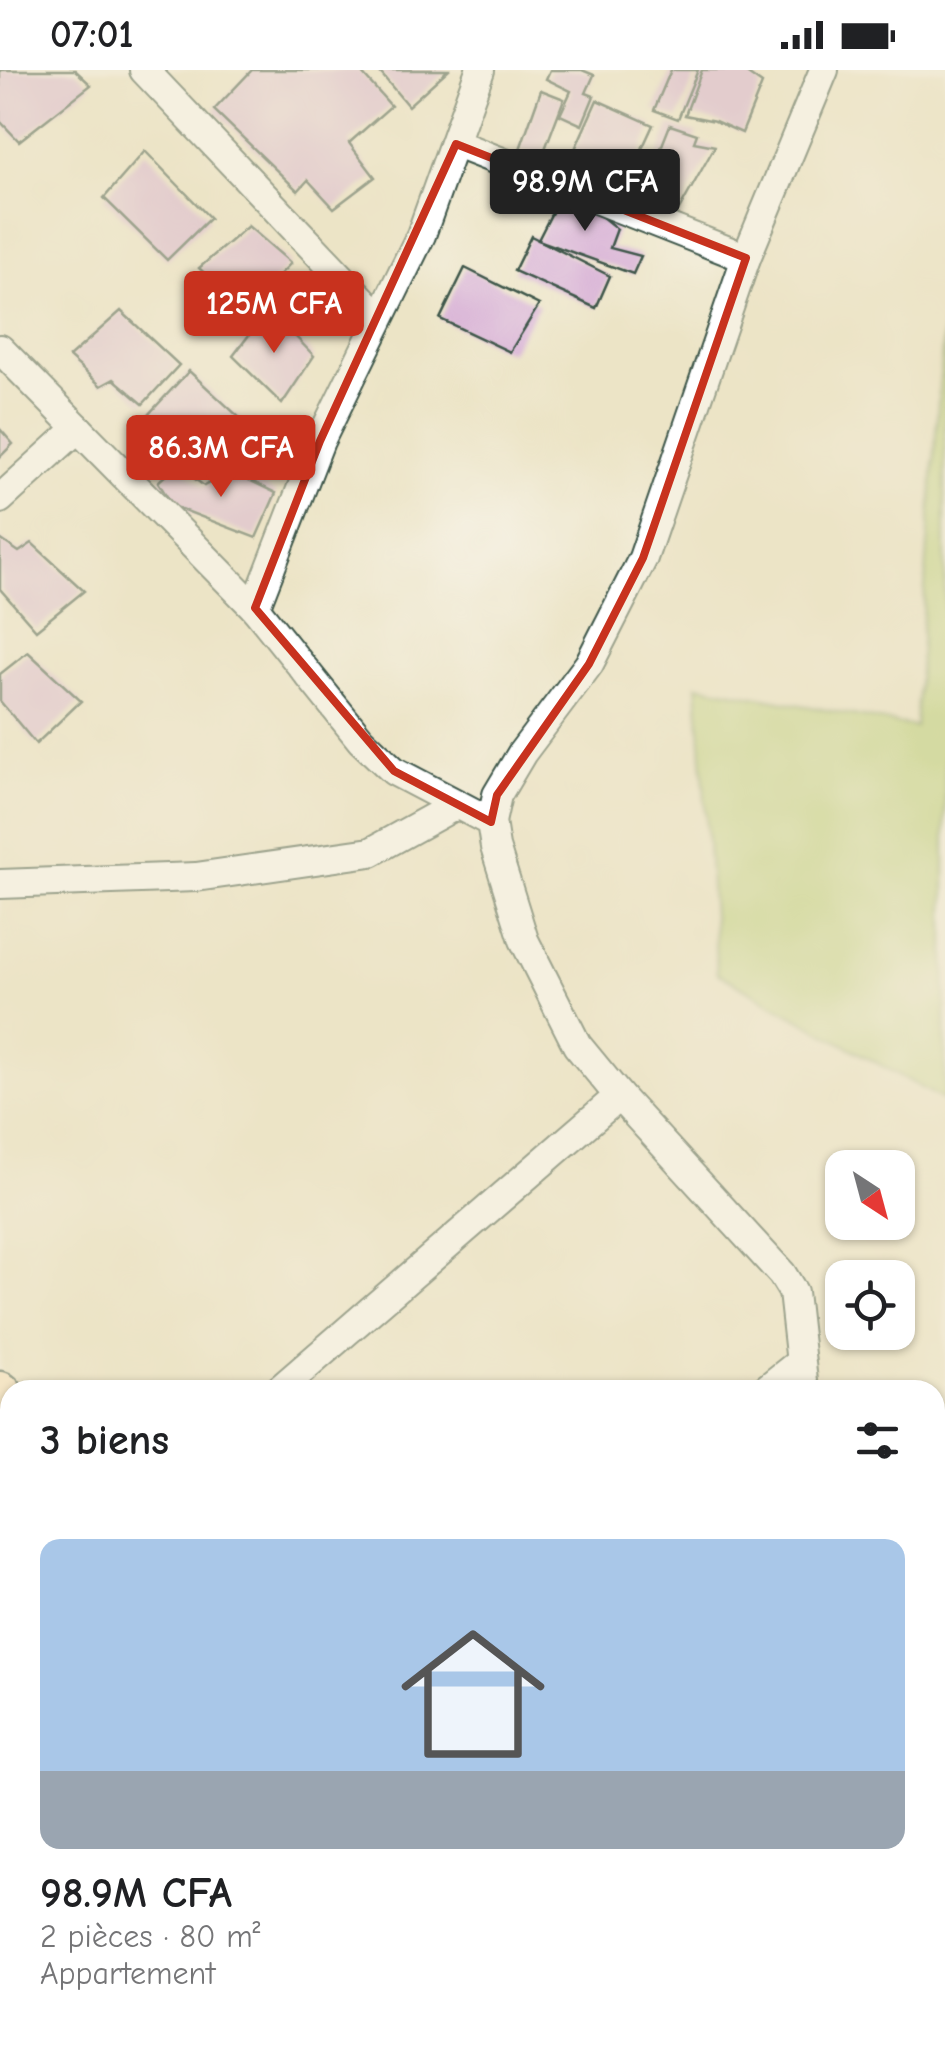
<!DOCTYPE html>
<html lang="fr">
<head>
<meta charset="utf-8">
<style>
	body { margin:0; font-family:"Comic Neue",sans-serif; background:#f6f6f6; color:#202124; height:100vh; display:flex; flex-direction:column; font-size:38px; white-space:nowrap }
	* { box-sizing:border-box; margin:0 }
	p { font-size:32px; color:#757577 }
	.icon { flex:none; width:55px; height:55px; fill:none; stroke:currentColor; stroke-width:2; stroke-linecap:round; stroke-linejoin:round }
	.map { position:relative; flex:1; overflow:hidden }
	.drawer { position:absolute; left:0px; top:1310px; width:945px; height:670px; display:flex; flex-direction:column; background:#fff; border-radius:30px 30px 0 0; box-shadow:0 2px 8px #0004 }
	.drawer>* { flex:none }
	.needle { width:65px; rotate:144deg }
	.buttons { position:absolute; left:825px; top:1080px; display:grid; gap:20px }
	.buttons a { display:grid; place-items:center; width:90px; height:90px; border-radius:20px; background:#fff; box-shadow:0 2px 8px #0004; font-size:50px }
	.price { position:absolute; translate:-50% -85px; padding:0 22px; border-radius:10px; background:#c8321e; color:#fff; font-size:32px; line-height:65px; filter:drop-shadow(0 2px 5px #0008) }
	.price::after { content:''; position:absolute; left:50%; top:60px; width:30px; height:22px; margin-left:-15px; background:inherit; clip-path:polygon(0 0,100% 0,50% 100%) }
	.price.current { background:#222; color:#fff }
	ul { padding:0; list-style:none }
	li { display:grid; align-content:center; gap:20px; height:530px; padding:0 40px }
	li span { display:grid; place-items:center; height:310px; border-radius:20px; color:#555 }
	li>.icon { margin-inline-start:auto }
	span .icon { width:180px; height:180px; fill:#fffc; stroke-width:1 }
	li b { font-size:42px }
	h2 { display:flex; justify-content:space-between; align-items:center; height:120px; padding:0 40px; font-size:42px }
	.status { display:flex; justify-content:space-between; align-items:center; height:70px; padding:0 50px; background:#fff; direction:ltr }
	.status svg { height:28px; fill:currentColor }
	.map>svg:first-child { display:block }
</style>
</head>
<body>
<div class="status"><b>07:01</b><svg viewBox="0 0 49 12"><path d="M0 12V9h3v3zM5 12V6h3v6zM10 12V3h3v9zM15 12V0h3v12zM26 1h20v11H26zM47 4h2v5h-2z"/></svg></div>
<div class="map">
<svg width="945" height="1980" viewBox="0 0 945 1980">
	<rect width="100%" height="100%" fill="#f7f3e8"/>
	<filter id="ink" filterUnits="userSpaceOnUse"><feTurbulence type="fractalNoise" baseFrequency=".01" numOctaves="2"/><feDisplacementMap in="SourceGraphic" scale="20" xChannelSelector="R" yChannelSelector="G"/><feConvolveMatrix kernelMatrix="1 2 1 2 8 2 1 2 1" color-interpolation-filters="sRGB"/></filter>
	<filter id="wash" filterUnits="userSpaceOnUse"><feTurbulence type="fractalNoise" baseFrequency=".0048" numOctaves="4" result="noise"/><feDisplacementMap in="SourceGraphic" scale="40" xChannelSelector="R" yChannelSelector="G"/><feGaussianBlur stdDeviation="2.25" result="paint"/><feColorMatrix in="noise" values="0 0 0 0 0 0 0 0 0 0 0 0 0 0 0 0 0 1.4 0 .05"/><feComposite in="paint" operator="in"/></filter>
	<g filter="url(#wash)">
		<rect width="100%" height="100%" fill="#ece4c6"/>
		<path fill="#b7cf74" stroke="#6b8654" stroke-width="2.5" d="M945,237V1031L717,903L697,615L915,657Z"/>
		<g id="blocks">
			<g fill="#d7afd6">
				<path d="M0,0H75L91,15L19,71L0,51Z"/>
				<path d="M252,0H359L391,36L349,73L375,107L334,138L308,110L298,121L214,40Z"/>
				<path d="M378,0H448L408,36Z"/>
				<path d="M550,0H582L594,5L586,23L594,26L582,55L560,45L571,21L546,9Z"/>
				<path d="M671,0H698L678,49L654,40Z"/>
				<path d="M702,0H742L762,14L742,63L715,51L685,45Z"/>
				<path d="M541,20L564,29L542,87L520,79Z"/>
				<path d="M597,30L653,55L622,122L567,97Z"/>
				<path d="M670,55L697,64L694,72L715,76L674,149L638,136Z"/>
				<path d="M145,81L210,148L167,190L104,128Z"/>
				<path d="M565,117L617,159L610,178L641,186L633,204L538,170Z"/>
				<path d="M248,156L291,193L244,241L199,198Z"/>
				<path d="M531,166L610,206L596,238L514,201Z"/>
				<path d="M465,198L539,235L510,282L440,249Z"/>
				<path d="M269,239L314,286L282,334L233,286Z"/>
				<path d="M121,241L179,295L143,334L114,309L101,316L69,287Z"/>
				<path d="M189,301L252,359L210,408L147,346Z"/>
				<path d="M0,359L13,374L0,387Z"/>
				<path d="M177,395L204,416L230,401L276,423L256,468L173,436L158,412Z"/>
				<path d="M0,469L19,482L32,473L84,521L36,560L0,519Z"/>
				<path d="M28,582L81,631L36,674L0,631V604Z"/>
				<path d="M774,1970H839L829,1980H764Z"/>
			</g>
		</g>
	</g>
	<g filter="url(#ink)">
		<use href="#blocks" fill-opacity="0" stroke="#3e564a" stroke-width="2.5"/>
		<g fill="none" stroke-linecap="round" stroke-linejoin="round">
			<defs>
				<g id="street">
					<path d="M144,0L379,247"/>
					<path d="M456,74L746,188"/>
					<path d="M0,279L255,538L361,670L394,701L491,752L495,777L524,870L577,975L619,1026L782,1204L793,1222L804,1320"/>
					<path d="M0,429L78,358"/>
					<path d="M255,538L320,371L421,165L480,0"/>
					<path d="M491,752L497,725L522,683L589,594L643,488L746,188L824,0"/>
					<path d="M0,814L196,807L371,782L456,735"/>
					<path d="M279,1320L619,1026"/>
					<path d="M765,1320L799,1293"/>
					<path d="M935,1614L945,1635"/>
					<path d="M0,1645L10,1635"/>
				</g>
				<g id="secondary">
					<path d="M0,1322L10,1333"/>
					<path d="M594,1970L603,1980"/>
				</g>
			</defs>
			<use href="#street" stroke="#3e564a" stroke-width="32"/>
			<use href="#secondary" stroke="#3e564a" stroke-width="45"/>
			<use href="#street" stroke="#fff" stroke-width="28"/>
			<use href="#secondary" stroke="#fce6c4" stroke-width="40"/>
		</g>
	</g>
	<path d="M0 0H945V1980H0ZM456,74L746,188L643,488L589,594L497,725L491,752L394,701L255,538L320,371Z" fill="#ece4c6" fill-opacity=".55" fill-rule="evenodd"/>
	<path fill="none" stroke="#c8321e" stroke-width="8" stroke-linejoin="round" d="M456,74L746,188L643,488L589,594L497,725L491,752L394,701L255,538L320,371Z"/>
</svg>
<div class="buttons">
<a><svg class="needle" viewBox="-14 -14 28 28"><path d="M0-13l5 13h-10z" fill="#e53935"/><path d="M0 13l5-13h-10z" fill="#757577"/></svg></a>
<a><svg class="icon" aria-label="locate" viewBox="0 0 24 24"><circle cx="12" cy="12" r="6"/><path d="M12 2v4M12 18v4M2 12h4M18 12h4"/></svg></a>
</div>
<b class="price current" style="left:585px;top:164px">98.9M CFA</b>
<b class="price" style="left:274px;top:286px">125M CFA</b>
<b class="price" style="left:221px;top:430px">86.3M CFA</b>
<section class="drawer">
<h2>3 biens<svg class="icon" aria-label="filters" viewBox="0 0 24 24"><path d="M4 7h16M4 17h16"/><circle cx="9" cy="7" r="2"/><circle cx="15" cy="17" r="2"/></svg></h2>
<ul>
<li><span style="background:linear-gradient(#a9c7e8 75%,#9aa5b1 0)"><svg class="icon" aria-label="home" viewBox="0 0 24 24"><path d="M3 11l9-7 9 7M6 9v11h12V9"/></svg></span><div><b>98.9M CFA</b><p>2 pièces · 80 m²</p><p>Appartement</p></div></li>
</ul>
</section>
</div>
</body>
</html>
